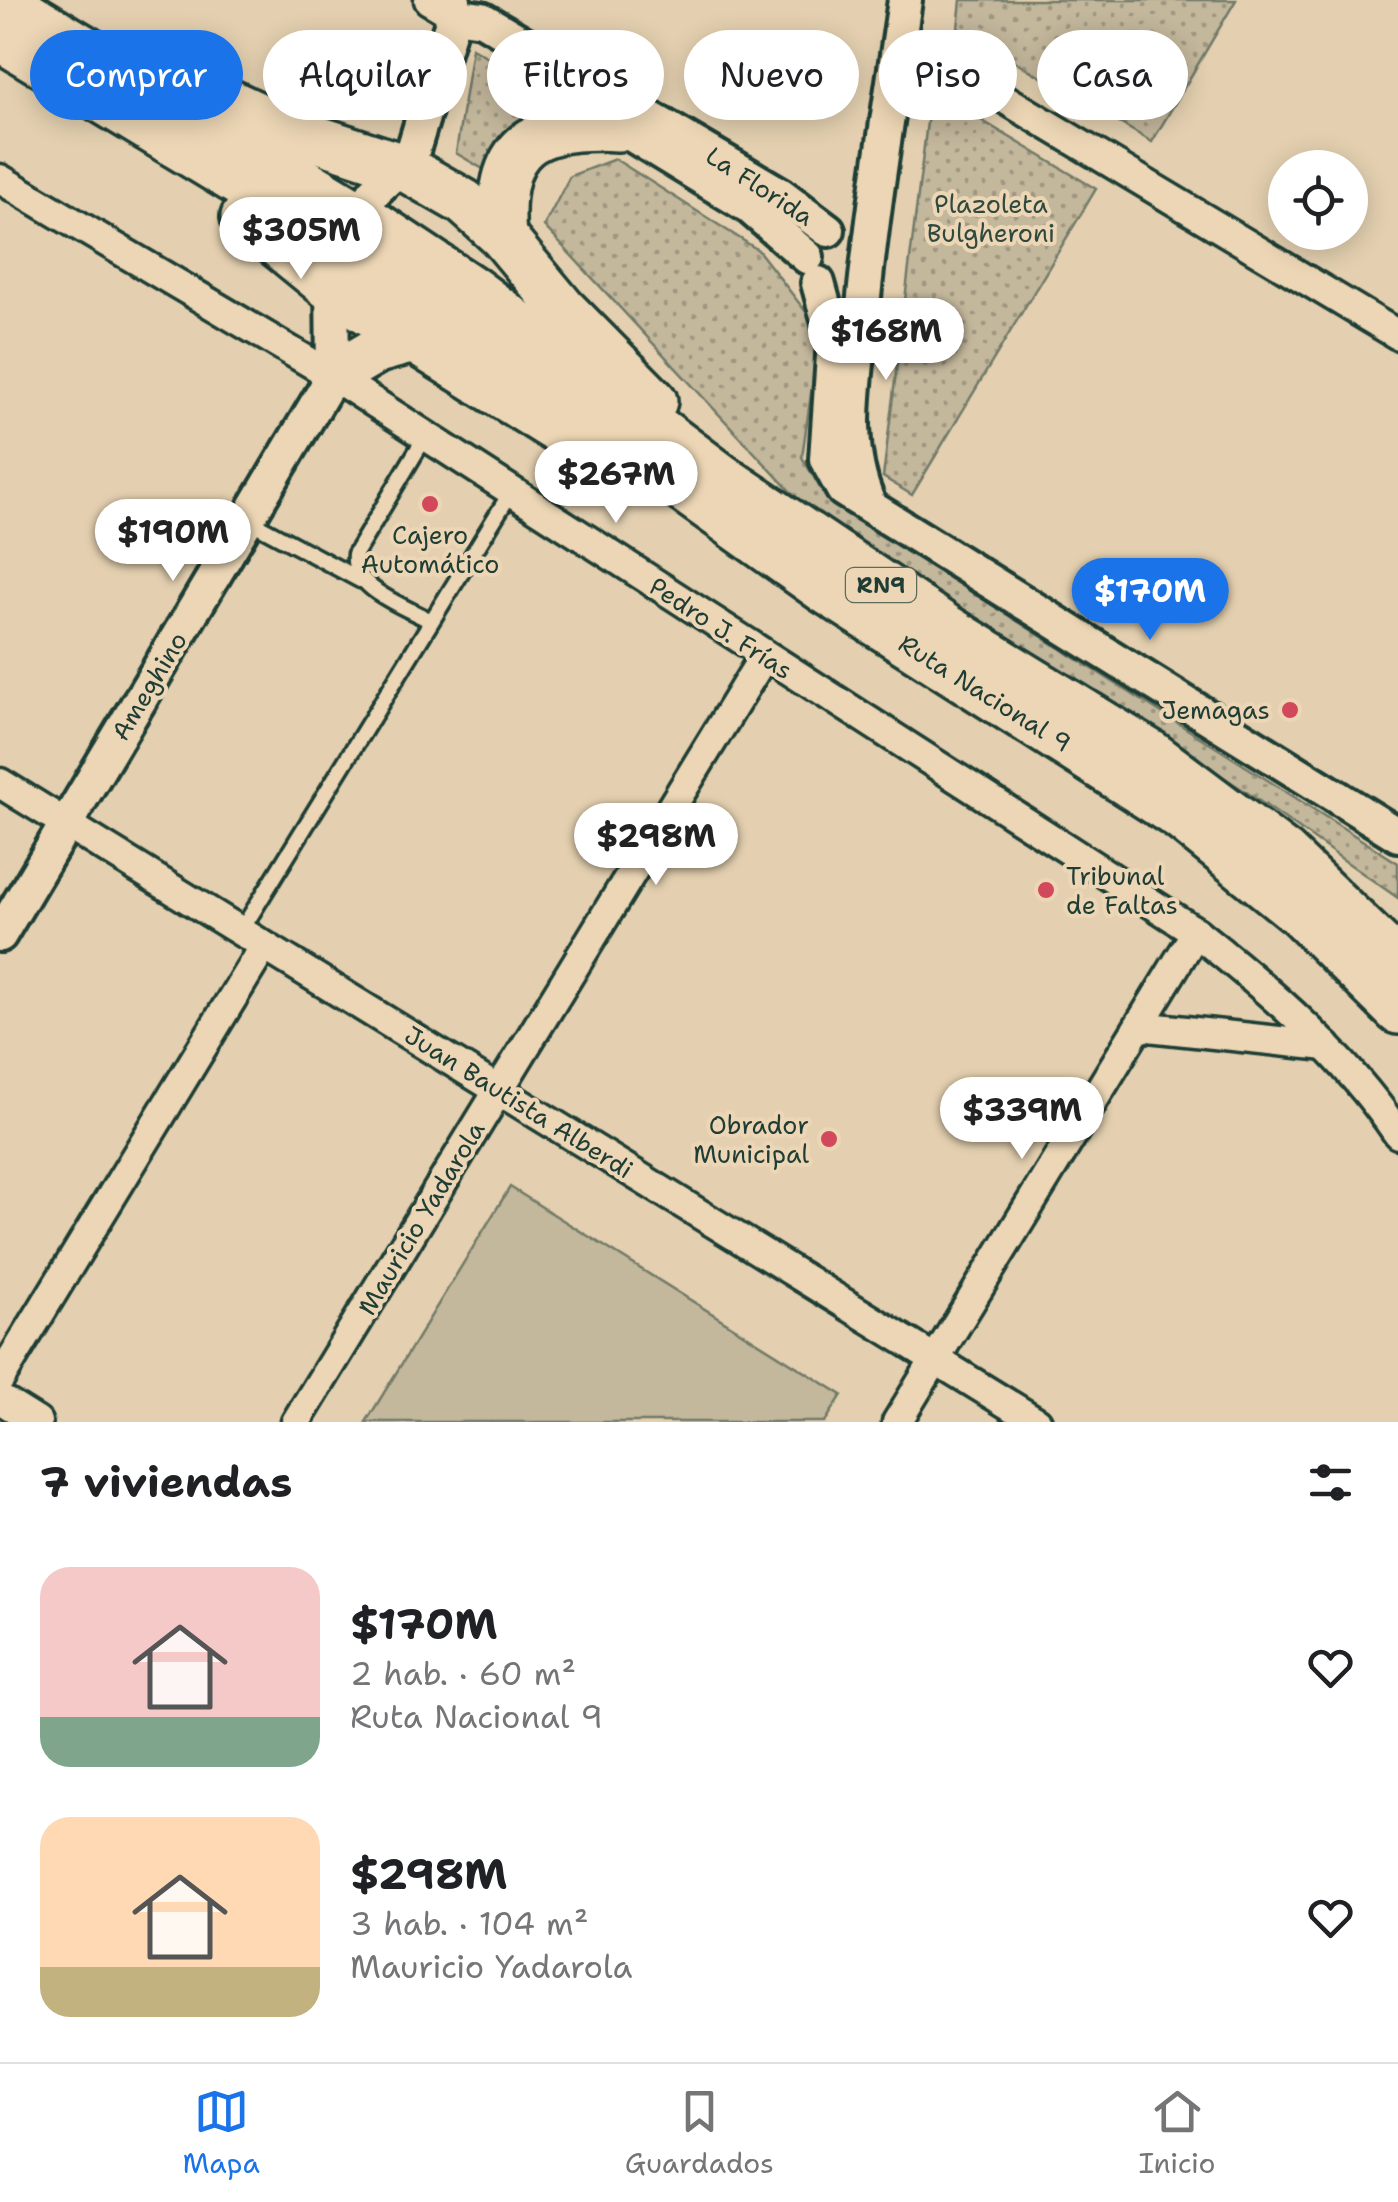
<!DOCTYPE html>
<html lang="es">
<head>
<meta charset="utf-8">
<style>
	body { margin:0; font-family:"Shantell Sans",sans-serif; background:#f6f6f6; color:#202124; height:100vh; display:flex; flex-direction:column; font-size:38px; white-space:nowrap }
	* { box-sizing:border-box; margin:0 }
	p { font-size:32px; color:#757577 }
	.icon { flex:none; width:55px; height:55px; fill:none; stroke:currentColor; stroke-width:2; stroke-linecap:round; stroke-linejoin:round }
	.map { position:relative; height:1422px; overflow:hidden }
	.drawer { display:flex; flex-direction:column; background:#fff; flex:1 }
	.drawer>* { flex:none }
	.banner { position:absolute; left:30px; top:30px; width:1340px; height:90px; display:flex; gap:20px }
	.buttons { position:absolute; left:1268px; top:150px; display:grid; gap:20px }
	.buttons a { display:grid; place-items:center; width:100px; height:100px; border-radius:50%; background:#fff; box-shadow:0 5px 25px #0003; font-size:50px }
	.price { position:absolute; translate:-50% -85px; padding:0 22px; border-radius:35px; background:#fff; color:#222; font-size:32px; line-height:65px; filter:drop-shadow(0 2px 5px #0008) }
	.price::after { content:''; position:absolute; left:50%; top:60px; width:30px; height:22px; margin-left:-15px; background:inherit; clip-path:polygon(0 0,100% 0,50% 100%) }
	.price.current { background:#1a73e8; color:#fff }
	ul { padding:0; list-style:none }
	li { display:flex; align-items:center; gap:30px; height:250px; padding:0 40px }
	li span { display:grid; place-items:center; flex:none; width:280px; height:200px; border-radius:30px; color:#555 }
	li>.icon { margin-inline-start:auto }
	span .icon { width:120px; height:120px; fill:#fffc; stroke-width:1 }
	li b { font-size:42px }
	h2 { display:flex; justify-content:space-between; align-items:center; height:120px; padding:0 40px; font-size:42px }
	.tag { padding:0 35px; border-radius:45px; background:#fff; box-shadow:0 5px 25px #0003; font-size:35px; line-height:90px }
	.tag.current { background:#1a73e8; color:#fff }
	.dock { display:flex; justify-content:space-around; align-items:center; height:140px; border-top:2px solid #e0e0e0; background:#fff; font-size:28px; color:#757577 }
	.dock a { display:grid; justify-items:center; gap:5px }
	.dock .current { color:#1a73e8 }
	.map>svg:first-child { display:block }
</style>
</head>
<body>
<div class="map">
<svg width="1398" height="1422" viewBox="0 0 1398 1422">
	<defs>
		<pattern id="green-dots" width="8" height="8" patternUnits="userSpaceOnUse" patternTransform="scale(2.5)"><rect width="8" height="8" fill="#c3b79c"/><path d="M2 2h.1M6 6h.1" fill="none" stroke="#9e9680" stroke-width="1.8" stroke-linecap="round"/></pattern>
	</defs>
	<rect width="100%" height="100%" fill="#e4d0b0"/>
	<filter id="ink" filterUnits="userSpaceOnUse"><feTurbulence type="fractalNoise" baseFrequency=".01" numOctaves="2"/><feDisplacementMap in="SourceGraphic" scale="20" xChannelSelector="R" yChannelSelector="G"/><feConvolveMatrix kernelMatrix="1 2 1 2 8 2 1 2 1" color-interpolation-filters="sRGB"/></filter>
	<g filter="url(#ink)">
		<g fill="url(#green-dots)" stroke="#717a68" stroke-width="2.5">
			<path d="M961,0H1236L1152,142L958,28Z"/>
			<path d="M472,48L567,102L488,172L456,153Z"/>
			<path d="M931,90L1096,189L912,495L883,477Z"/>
			<path d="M615,159L758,250L820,330L802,457L827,500L1398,863V898L1245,791L806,508L544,226L570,176Z"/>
		</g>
		<path fill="#c3b79c" stroke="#717a68" stroke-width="2.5" d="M510,1187L842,1395L825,1422H366Z"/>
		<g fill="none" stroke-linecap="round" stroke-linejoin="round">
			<defs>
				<g id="service">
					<path d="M425,437L355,554C351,589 404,606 431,621"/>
					<path d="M248,520L360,580"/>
					<path d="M241,931L511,492"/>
				</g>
				<g id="minor">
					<path d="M429,0L454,15L456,0"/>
					<path d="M900,36L1398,335"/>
					<path d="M0,179L333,376L1196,932C1271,992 1344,1054 1398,1134"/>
					<path d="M0,783L1037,1422"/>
					<path d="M1139,1026L1326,1046"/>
					<path d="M0,1379L264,946"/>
					<path d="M0,1399L37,1422"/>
					<path d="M296,1422L764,656"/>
					<path d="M897,1422L1196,932"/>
				</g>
				<g id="tertiary">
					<path d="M454,15L482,19L780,194L828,230"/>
					<path d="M516,64L748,206L807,257"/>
					<path d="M349,230L374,192L411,157L454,15"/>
					<path d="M818,283L834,341L826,459L843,490L1398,835"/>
					<path d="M869,504C842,441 856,383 862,317C872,211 890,106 905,0"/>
					<path d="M0,935L333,376L332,276"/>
				</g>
				<g id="trunk">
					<path d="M4,0L359,214L472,289L722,477L947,628L1152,754L1285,854L1398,962"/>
					<path d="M0,38L341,245L823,589L1180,817L1300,914L1398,1011"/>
					<path d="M203,90L287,129L403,167L464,202L503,237L562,308L654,401"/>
					<path d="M244,217L332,289L567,436"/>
					<path d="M503,237C495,144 532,123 618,128"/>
					<path d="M333,376L377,350L413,340"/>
				</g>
			</defs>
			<use href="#service" stroke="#1f3d34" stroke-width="21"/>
			<use href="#minor" stroke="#1f3d34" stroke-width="35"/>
			<use href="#tertiary" stroke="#1f3d34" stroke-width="40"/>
			<use href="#trunk" stroke="#1f3d34" stroke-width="52"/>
			<use href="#service" stroke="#ecd6b5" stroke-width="14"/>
			<use href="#minor" stroke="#ecd6b5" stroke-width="28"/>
			<use href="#tertiary" stroke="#ecd6b5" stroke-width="32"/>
			<use href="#trunk" stroke="#ecd6b5" stroke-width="45"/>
		</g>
	</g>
	<g fill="#d1495b" stroke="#ecd6b5" stroke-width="4">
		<circle cx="430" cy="504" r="10"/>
		<circle cx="1290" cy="710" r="10"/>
		<circle cx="1046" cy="890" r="10"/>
		<circle cx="829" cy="1139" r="10"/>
	</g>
	<g text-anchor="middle" stroke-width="8" stroke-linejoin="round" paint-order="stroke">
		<rect fill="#ecd6b5" stroke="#5c6b5b" stroke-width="2.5" x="846" y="568" width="70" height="34" rx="8"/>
		<g font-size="22" font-weight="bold" fill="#1f3d34">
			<text x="881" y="593">RN9</text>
		</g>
		<g font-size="25" fill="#1f3d34" stroke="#ecd6b5">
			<text transform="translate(760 186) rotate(33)" y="9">La Florida</text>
			<text transform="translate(721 628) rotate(33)" y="9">Pedro J. Frías</text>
			<text transform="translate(149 686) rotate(-59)" y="9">Ameghino</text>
			<text transform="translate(985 693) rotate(32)" y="9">Ruta Nacional 9</text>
			<text transform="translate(519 1102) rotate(32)" y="9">Juan Bautista Alberdi</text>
			<text transform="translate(421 1218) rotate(-59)" y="9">Mauricio Yadarola</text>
		</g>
		<g font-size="25" fill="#2f493e" stroke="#ecd6b5">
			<text x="991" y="213">Plazoleta<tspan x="991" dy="29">Bulgheroni</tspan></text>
		</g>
		<g font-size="25" fill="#1f3d34" stroke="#ecd6b5" text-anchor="end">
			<text x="430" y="544" text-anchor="middle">Cajero<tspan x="430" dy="29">Automático</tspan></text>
			<text x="1270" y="719">Jemagas</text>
			<text x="1066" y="885" text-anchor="start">Tribunal<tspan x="1066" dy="29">de Faltas</tspan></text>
			<text x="809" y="1134">Obrador<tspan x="809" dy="29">Municipal</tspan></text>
		</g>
	</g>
</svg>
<div class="buttons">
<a><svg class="icon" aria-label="locate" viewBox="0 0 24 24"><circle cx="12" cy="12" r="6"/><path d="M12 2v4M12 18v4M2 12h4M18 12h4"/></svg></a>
</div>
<b class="price" style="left:301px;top:282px">$305M</b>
<b class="price" style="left:886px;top:383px">$168M</b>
<b class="price" style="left:616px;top:526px">$267M</b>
<b class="price" style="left:173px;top:584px">$190M</b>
<b class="price current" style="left:1150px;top:643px">$170M</b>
<b class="price" style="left:656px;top:888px">$298M</b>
<b class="price" style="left:1022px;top:1162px">$339M</b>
<div class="banner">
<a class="tag current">Comprar</a>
<a class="tag">Alquilar</a>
<a class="tag">Filtros</a>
<a class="tag">Nuevo</a>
<a class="tag">Piso</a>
<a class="tag">Casa</a>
</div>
</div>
<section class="drawer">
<h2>7 viviendas<svg class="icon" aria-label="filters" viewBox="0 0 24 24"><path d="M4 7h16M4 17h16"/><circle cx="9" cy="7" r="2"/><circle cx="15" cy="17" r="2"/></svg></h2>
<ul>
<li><span style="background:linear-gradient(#f6c9c9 75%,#7fa58c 0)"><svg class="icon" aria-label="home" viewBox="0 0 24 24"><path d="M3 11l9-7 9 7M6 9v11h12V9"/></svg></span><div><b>$170M</b><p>2 hab. · 60 m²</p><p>Ruta Nacional 9</p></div><svg class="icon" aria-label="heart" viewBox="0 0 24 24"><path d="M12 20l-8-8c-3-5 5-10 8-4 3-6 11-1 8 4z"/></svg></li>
<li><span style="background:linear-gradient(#ffd9b3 75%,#c2b280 0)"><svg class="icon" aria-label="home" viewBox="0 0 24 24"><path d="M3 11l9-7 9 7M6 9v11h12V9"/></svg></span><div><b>$298M</b><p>3 hab. · 104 m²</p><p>Mauricio Yadarola</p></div><svg class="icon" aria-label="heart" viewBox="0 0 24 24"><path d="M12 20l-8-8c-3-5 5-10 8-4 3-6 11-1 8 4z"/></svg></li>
</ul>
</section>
<nav class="dock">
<a class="current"><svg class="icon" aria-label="map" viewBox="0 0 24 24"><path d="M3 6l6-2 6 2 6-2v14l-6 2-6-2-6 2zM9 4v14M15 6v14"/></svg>Mapa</a>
<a><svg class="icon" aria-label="saved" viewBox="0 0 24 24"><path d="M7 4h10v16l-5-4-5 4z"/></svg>Guardados</a>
<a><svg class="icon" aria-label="home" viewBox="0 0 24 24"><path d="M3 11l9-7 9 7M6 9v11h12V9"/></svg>Inicio</a>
</nav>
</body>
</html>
